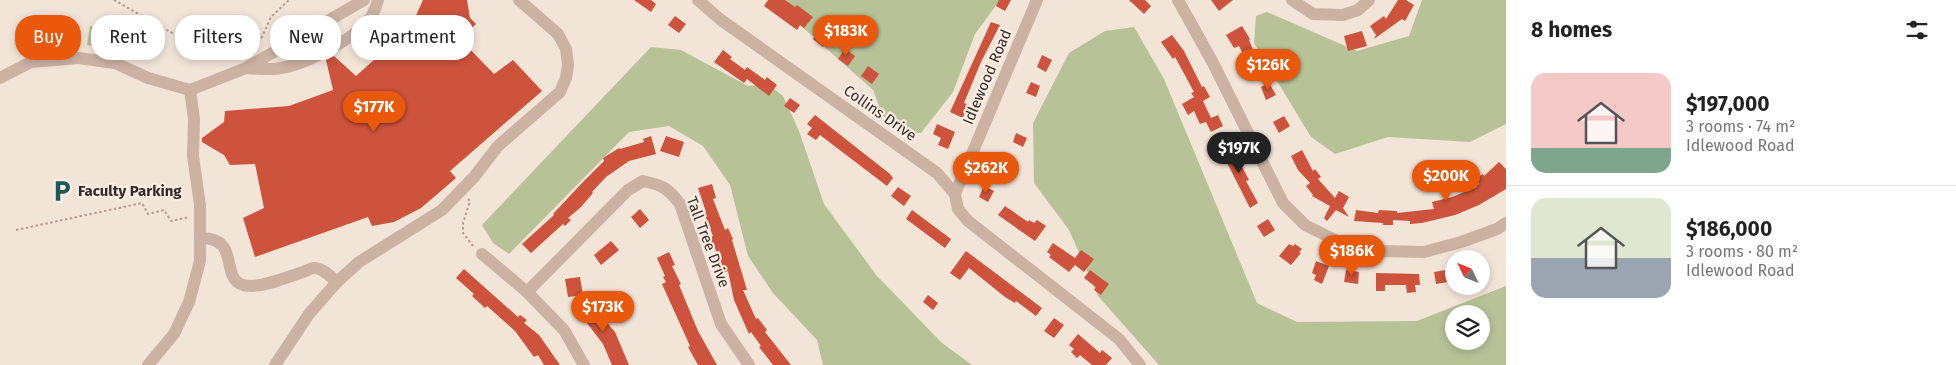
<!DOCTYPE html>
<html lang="en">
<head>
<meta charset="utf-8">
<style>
	body { margin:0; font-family:"Fira Sans",sans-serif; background:#f2f2f2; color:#222; height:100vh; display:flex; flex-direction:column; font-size:19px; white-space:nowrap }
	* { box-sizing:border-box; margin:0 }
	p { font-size:16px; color:#767676 }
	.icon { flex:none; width:28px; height:28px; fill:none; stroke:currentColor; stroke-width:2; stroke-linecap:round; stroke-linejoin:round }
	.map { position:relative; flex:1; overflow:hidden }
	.side { display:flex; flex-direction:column; background:#fff; width:450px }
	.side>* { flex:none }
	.guide { position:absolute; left:15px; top:15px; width:475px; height:45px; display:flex; gap:10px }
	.needle { width:32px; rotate:313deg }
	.fabs { position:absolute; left:1445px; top:250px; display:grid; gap:10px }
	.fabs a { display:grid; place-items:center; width:45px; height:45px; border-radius:50%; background:#fff; box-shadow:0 2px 8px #0003; font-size:25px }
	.price { position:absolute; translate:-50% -42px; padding:0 11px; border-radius:18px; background:#ea580c; color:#fff; font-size:16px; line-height:32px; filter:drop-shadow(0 1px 2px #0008) }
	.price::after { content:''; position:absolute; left:50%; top:30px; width:15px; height:11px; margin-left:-8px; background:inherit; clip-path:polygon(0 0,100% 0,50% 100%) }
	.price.active { background:#222; color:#fff }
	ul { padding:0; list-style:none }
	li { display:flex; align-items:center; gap:15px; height:125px; padding:0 25px }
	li+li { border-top:1px solid #e0e0e0 }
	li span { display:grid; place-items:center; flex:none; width:140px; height:100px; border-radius:15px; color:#555 }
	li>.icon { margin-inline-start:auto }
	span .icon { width:60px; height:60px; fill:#fffc; stroke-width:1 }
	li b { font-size:21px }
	h2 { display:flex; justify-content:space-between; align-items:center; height:60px; padding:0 25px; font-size:21px }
	.chip { padding:0 18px; border-radius:20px; background:#fff; box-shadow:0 2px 8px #0003; font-size:18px; line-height:45px }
	.chip.active { background:#ea580c; color:#fff }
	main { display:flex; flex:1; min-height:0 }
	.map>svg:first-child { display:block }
</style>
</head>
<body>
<main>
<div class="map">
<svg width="1506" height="365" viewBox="0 0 1506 365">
	<rect width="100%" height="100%" fill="#f3e4d8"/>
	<g fill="#b7c297" fill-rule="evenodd">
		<path d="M783,0H1000L975,34L953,92L921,133L903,132L883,116L873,90L781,8Z"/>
		<path d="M1422,0H1506V124L1470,142L1388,137L1335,154L1311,137L1254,43L1256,16L1267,12L1357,51L1409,36Z"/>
		<path d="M90,26L122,34L118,51L87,45Z"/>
		<path d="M1134,27L1164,79L1257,303L1297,322L1417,321L1506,286V365H1159L1098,296L1069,230L1034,183L1033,123L1069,53L1105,31ZM1454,314H1481V341H1454Z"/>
		<path d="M651,47L681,50L748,86L768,84L783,96L799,131L824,204L877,276L942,343L972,365H823L817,340L773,293L748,256L730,185L703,146L669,126L629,132L509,254L493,243L482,225Z"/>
	</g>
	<g fill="#cd533c">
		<path d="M423,0H467L470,18L476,24L460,39L494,74L513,60L542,91L450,171L456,178L421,208L394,222L372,226L368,217L255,257L243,218L264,208L255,164L230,165L224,155L202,142V138L224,122L225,111L289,106L333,90L326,60L334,56L356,76L396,40L414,20Z"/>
		<path d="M634,0H651L656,4L651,12Z"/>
		<path d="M768,0H785L795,7L797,5L813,17L804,28L800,25L797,30L764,6Z"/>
		<path d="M999,0H1011L1005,11L996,6Z"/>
		<path d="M1129,0H1145L1151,6L1144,14Z"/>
		<path d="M1211,0H1233L1219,11Z"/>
		<path d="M1398,0H1406L1414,5L1405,21L1402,19L1374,39L1376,35L1370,26L1384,16L1386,19Z"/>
		<path d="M675,16L686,24L679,33L668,25Z"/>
		<path d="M991,22L1000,25L981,62L964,103L967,104L963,118L950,112Z"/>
		<path d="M1242,26L1250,39L1249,40L1259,64L1250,68L1239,46L1234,48L1226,35Z"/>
		<path d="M819,31L830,39L823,47L813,39Z"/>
		<path d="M1362,31L1367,46L1348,51L1344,36Z"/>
		<path d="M1172,35L1184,51L1202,87L1204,86L1210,97L1203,101L1211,118L1218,115L1223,126L1211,132L1206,122L1200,124L1194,111L1188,115L1182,104L1194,97L1191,93L1194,92L1175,57L1173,59L1161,42Z"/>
		<path d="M845,49L855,56L848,66L838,59Z"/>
		<path d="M723,50L732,57L730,59L745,70L747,67L765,80L767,77L777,85L769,96L747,79L744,83L714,62Z"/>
		<path d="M1042,55L1052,60L1046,72L1037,67Z"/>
		<path d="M868,66L879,74L872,84L861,76Z"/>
		<path d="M1031,82L1040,86L1036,97L1026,93Z"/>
		<path d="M1269,83L1276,95L1266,100L1261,87Z"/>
		<path d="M790,98L800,105L794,113L784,106Z"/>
		<path d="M815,115L890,174L893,178L887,186L820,135L816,140L807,134L812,128L807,124Z"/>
		<path d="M1284,116L1290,126L1279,133L1273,122Z"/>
		<path d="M937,124L955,132L948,149L938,145L941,138L933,134Z"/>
		<path d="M1016,133L1027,138L1023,147L1013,142Z"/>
		<path d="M651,136L656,154L629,161L606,177L592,192L593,193L581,207L568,218L571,220L565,226L563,224L531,253L522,244L554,215L553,214L582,183L604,161L603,158L619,148L620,149L644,142L643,139Z"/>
		<path d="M666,136L684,142L679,157L660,151Z"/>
		<path d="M1230,144L1249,180L1246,181L1258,203L1250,208L1220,149Z"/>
		<path d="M1302,150L1313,171L1315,169L1321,177L1318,179L1335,198L1339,191L1349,197L1343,208L1349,217L1336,210L1327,221L1324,218L1330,206L1312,196L1313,195L1306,186L1310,183L1298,170L1291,156Z"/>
		<path d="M1499,162L1506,169V189L1479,205L1455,215L1422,223L1410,224V221L1393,220V225H1383V223L1354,221L1356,210L1378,213L1379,210L1397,211V213L1434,209L1432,202L1452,197L1477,187L1476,186L1479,184L1476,178L1483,174L1484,176Z"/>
		<path d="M712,184L716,198L713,199L725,230L728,228L733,239L732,240L747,290H743L756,319L758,318L767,330L765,332L791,365H773L759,347L761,346L751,332L749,334L734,300L728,271L723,273L714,245L712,246L708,238L713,236L704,213L706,212L698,188Z"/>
		<path d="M984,186L994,191L988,202L979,197Z"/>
		<path d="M898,187L911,196L904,206L891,196Z"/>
		<path d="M1005,206L1028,222L1029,220L1034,223L1037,220L1046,226L1035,241L998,215Z"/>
		<path d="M640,209L649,220L640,228L631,217Z"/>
		<path d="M912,210L951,239L945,248L906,219Z"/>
		<path d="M1268,219L1275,230L1264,237L1257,226Z"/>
		<path d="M611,241L619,250L601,265L594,255Z"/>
		<path d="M1053,243L1075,258L1081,250L1094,259L1084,272L1075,265L1069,272L1049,257L1051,255L1047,252Z"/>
		<path d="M1289,244L1293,246L1295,244L1302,249L1299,252L1301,253L1291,265L1279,256Z"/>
		<path d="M966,251L1042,308L1036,316L1016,301L1015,303L1005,297L969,268L960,280L950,273Z"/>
		<path d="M669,252L675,265L672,266L681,284L679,285L698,331L717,365H698L688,347L690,346L662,284L666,282L663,277L665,276L657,258Z"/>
		<path d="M1316,261L1329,266L1322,284L1314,280L1316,275L1312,273Z"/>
		<path d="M464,269L518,317L520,315L527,320L524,323L539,335L560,365H544L538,355L534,357L515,331L487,306L485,308L472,296L474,294L456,278Z"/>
		<path d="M1090,270L1109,284L1101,295L1094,290L1096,287L1084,278Z"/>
		<path d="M1346,270L1359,272L1358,284L1344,282Z"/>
		<path d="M1446,270L1448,282L1436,284L1434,272Z"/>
		<path d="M1376,273L1419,274L1420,285H1415L1416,292L1407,293L1406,285H1385V291H1376Z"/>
		<path d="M580,277L583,295L568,297L565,279Z"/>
		<path d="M928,295L938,303L933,310L923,302Z"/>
		<path d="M586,298L615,332L629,365H612L603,344L580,314L579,316L573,310Z"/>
		<path d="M1054,318L1064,325L1054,338L1044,331Z"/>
		<path d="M1078,334L1100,353L1102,350L1112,358L1106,365H1092L1080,355L1077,358L1071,352L1074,349L1069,345Z"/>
	</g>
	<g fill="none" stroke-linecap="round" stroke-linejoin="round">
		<g stroke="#b79c8e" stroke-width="2" stroke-dasharray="2.5 2.5" stroke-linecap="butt">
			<path d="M114,0L204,51L239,53L244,56"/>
			<path d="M252,50L262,37L271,17L289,0"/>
			<path d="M468,199L470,201L463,223V233L473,246"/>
			<path d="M16,230L142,203L148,214L164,210L171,221L189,217"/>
		</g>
		<g stroke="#cbb2a3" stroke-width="12">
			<path d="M698,0L721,20L937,173L955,194L958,209L968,221L1119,339L1140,365"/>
			<path d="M1178,0L1213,63L1283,203L1305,225L1341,243L1382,251L1424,252L1461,242L1497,229L1506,223"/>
			<path d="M1292,0L1313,14L1343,15L1358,10L1369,0"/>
			<path d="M246,68C258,69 270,70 281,68C306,64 352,40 368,21C373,15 376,7 378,0"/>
			<path d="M0,78L31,62L78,58L115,63L148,78L190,90L194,119L193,156L200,205V261L189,302L174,334L148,365"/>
			<path d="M190,90L246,68L364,0"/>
			<path d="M955,194L1037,0"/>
			<path d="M200,238C245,237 215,285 250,286C267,286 287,277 303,272C306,271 311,268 314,268C323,268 331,277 337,282"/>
			<path d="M482,254L527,292L564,330L584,365"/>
			<path d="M527,292L628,190L643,181C662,185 668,188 680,204L721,324L749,365"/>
			<path d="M275,365L309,314L337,282L359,262L442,210L474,177L498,146L560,92L566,78L568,65L566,49L558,34L519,0"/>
		</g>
	</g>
	<defs>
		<symbol id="parking-bare" viewBox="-9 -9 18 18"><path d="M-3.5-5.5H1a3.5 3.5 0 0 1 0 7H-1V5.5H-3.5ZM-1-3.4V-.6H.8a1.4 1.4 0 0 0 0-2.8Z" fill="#195959" stroke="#faeee4" stroke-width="2.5" paint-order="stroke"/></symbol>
	</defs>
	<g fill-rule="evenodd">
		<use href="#parking-bare" x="46" y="175" width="32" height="32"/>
	</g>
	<g text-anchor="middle" stroke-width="4.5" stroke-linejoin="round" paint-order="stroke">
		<g font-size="15" fill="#362a26" stroke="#faeee4">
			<text transform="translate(987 77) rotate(-67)" y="5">Idlewood Road</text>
			<text transform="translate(880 113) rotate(35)" y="5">Collins Drive</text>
			<text transform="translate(708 242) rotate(69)" y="5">Tall Tree Drive</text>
		</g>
		<g font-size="15" font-weight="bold" fill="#362a26" stroke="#faeee4" text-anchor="start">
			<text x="78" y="196">Faculty Parking</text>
		</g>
	</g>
</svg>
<div class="fabs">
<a><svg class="needle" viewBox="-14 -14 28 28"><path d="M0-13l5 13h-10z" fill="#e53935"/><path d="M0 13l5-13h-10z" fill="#767676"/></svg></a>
<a><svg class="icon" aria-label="layers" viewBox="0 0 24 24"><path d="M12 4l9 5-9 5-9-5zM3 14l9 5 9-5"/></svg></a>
</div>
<b class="price" style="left:846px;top:57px">$183K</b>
<b class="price" style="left:1268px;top:91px">$126K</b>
<b class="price" style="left:374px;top:133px">$177K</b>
<b class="price active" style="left:1239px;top:174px">$197K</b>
<b class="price" style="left:986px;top:194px">$262K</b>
<b class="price" style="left:1446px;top:202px">$200K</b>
<b class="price" style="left:1352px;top:277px">$186K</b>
<b class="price" style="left:603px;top:333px">$173K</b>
<div class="guide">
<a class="chip active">Buy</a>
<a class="chip">Rent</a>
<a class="chip">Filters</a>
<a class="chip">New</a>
<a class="chip">Apartment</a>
</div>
</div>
<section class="side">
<h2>8 homes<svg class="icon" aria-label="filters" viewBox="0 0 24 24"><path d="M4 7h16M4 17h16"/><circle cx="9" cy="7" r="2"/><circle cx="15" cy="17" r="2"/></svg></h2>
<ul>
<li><span style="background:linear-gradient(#f6c9c9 75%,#7fa58c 0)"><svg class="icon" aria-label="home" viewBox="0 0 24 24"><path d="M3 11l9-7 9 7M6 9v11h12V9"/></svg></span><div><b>$197,000</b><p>3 rooms · 74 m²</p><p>Idlewood Road</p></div></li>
<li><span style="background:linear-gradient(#dfe7d0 60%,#9aa5b1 0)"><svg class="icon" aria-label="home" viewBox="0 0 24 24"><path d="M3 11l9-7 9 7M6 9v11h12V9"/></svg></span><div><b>$186,000</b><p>3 rooms · 80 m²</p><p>Idlewood Road</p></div></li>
</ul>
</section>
</main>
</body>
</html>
